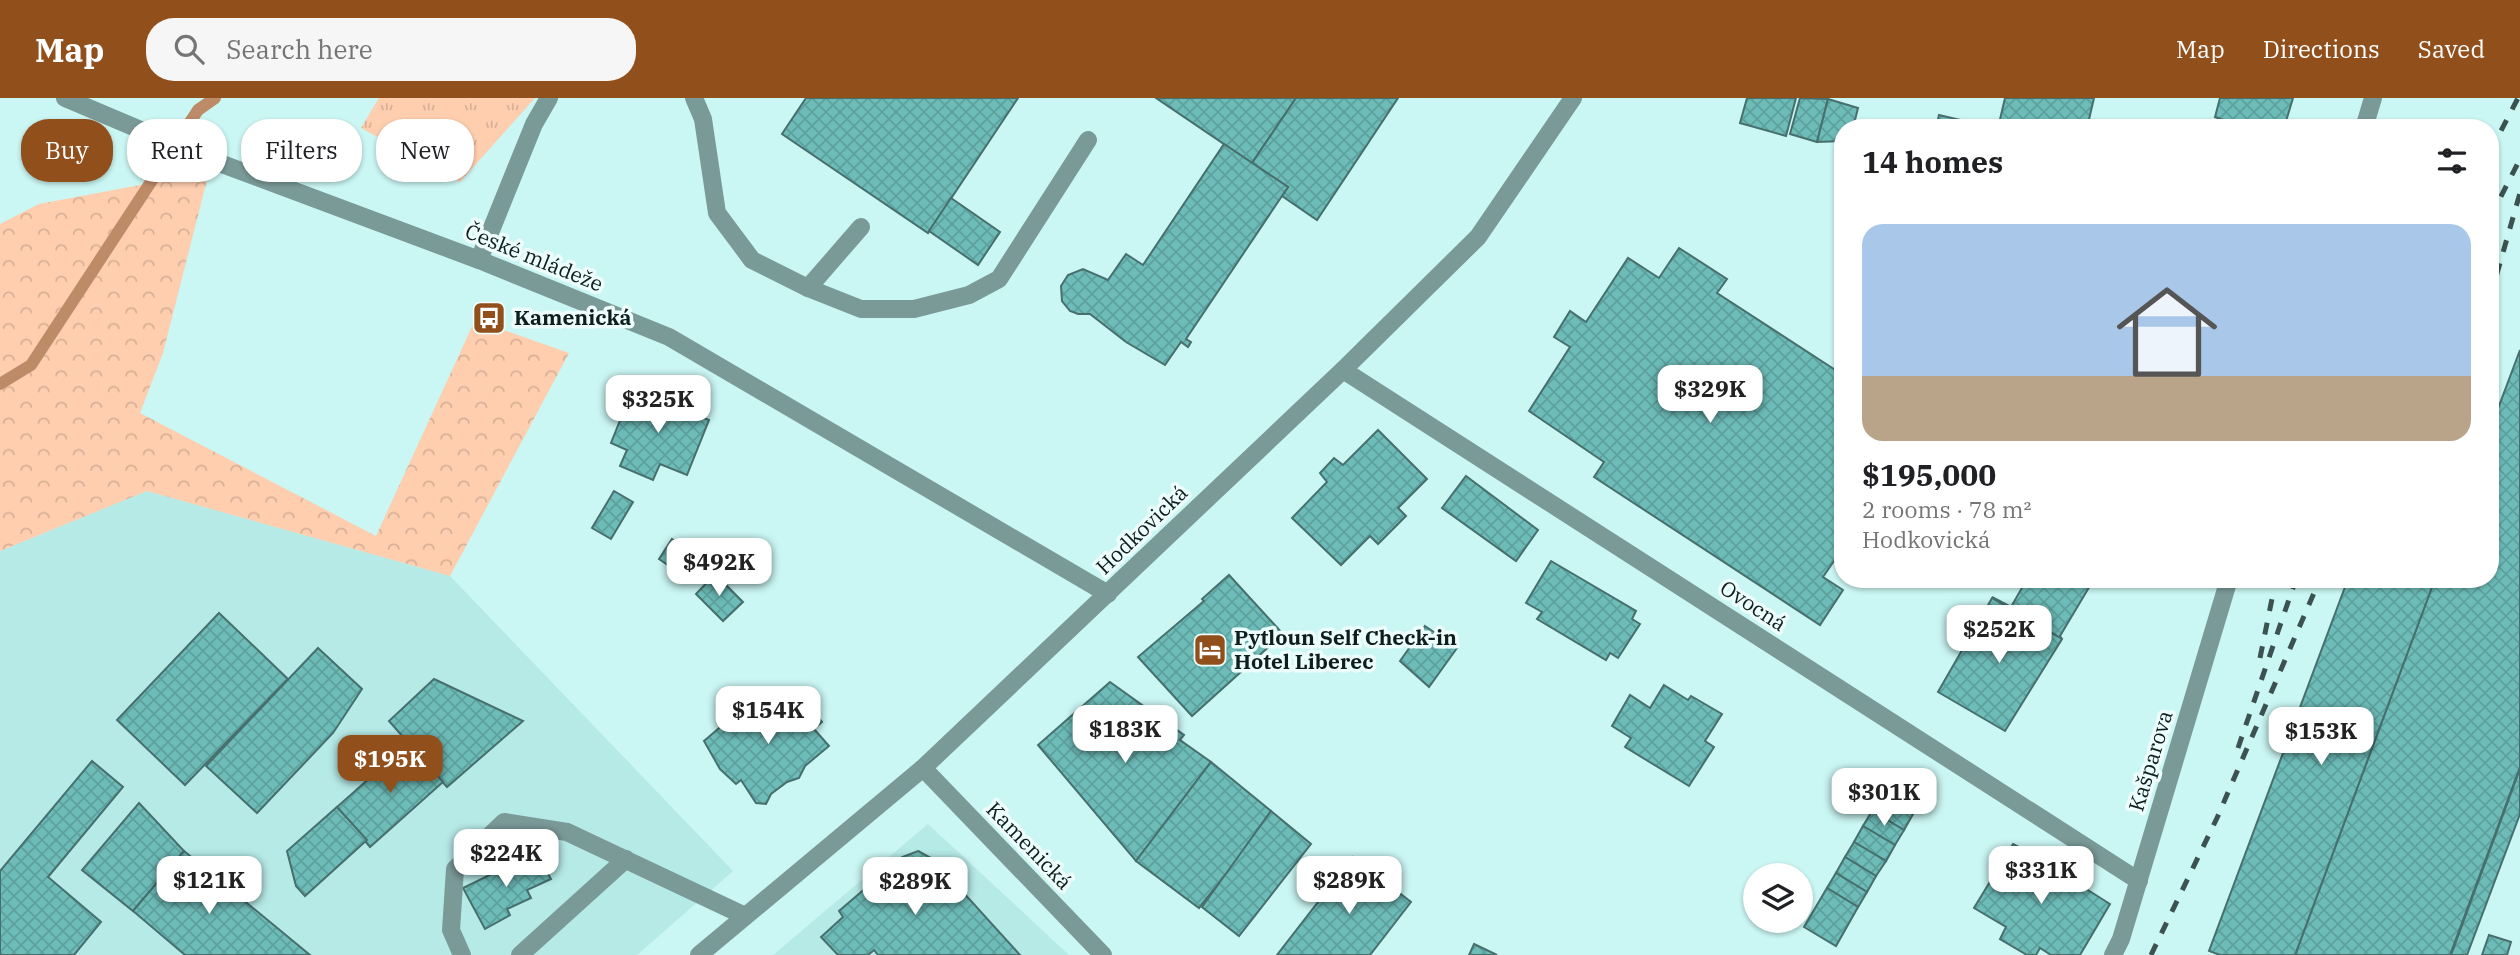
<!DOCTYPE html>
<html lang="en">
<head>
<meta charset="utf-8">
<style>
	body { margin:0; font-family:"IBM Plex Serif",serif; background:#f6f6f6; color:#202124; height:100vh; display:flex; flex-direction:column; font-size:26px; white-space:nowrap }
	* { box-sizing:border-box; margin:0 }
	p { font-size:23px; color:#757577 }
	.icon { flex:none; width:38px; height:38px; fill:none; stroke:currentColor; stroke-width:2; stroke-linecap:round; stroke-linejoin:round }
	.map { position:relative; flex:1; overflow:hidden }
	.panel { position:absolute; left:1834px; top:21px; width:665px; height:469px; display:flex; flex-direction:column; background:#fff; border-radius:28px; box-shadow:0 2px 5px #0004 }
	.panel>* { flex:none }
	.hud { position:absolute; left:21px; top:21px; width:665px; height:63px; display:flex; gap:14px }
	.tools { position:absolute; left:1743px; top:765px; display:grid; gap:14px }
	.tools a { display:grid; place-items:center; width:70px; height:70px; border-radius:50%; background:#fff; box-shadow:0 2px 5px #0004; font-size:35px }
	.price { position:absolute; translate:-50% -60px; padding:0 16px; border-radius:14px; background:#fff; color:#222; font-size:23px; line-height:46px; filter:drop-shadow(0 2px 4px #0008) }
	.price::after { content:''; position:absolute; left:50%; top:42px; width:21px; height:16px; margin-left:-10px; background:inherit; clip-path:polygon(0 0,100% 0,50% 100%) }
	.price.active { background:#914f1c; color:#fff }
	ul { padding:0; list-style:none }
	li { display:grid; align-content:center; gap:14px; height:371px; padding:0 28px }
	li span { display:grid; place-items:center; height:217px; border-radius:21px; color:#555 }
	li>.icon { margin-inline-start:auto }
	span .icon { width:126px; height:126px; fill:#fffc; stroke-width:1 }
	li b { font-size:30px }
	h2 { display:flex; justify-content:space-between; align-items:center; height:84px; padding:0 28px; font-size:30px }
	.chip { padding:0 24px; border-radius:28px; background:#fff; box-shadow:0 2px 5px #0004; font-size:24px; line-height:63px }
	.chip.active { background:#914f1c; color:#fff }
	header { display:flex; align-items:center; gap:42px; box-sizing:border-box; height:98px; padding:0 35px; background:#914f1c; color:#fff }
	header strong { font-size:33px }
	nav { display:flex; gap:38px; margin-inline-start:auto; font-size:24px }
	.search { width:490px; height:63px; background:#f6f6f6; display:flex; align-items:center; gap:18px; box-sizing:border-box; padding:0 24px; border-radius:28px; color:#757577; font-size:26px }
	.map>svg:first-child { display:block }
</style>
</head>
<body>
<header>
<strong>Map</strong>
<div class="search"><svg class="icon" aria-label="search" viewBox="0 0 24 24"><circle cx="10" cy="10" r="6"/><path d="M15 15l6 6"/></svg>Search here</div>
<nav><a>Map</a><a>Directions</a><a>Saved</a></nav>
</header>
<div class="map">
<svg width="2520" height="857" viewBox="0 0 2520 857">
	<defs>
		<pattern id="grass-tufts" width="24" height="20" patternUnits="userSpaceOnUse" patternTransform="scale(1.75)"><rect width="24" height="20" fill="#feceaf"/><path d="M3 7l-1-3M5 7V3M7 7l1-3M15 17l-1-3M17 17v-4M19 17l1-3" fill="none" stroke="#d8b096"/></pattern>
		<pattern id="forest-crowns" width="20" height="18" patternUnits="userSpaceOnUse" patternTransform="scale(1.75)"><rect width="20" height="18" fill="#feceaf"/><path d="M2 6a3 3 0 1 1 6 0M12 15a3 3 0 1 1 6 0" fill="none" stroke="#d8b096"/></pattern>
		<pattern id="building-cross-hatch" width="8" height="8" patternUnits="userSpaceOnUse" patternTransform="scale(1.75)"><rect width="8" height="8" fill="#6dbcb8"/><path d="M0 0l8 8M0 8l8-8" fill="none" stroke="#5da19e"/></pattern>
	</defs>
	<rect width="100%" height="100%" fill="#caf6f3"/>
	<g fill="#b6eae7">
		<path d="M147,393L450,478L733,773L637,857H0V453Z"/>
		<path d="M928,726L1069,857H773Z"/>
	</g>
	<path fill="url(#grass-tufts)" d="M379,0H535L460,84L361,30Z"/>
	<path fill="url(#forest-crowns)" d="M209,74L163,255L140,315L376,438L475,222L569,255L450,478L147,393L0,453V126L39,106Z"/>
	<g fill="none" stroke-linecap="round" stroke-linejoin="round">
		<path stroke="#be8b69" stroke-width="12" d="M0,286L31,267L198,12L215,0"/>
	</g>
	<g fill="url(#building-cross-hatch)" stroke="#476f6d" stroke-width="2">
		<path d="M806,0H1018L928,135L782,36Z"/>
		<path d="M1156,0H1296L1252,65Z"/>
		<path d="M1296,0H1398L1317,122L1282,98L1288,89L1252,65Z"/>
		<path d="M1747,0H1796L1786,38L1740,25Z"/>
		<path d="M1800,0L1828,1L1817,44L1790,36Z"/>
		<path d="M2005,0H2094L2087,30H1998Z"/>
		<path d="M2220,0H2293L2284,30H2246L2215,19Z"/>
		<path d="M1828,1L1858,10L1853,30H1843V43L1817,44Z"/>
		<path d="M1939,17L1982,27V30H1936Z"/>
		<path d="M1224,46L1288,89L1186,241L1191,244L1188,249L1181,244L1165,267L1126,244L1090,216H1078L1070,213L1062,203L1061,188L1068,177L1083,171L1108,182L1126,156L1143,167Z"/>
		<path d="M951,100L1000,134L978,167L929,133Z"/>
		<path d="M1679,150L1727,181L1717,195L1843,277V450L1823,479L1843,492L1820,527L1594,379L1604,364L1529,313L1570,249L1554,239L1570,213L1586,224L1628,160L1659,180Z"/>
		<path d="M2520,252V669L2450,857H2295L2435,481H2490V332Z"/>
		<path d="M633,290L709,322L687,377L660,366L653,382L620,368L627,352L611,345Z"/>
		<path d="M1378,332L1427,381L1398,410L1406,418L1378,446L1370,438L1341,467L1292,420L1327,384L1320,375L1334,360L1343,367Z"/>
		<path d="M1466,378L1538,432L1516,463L1442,410Z"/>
		<path d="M614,393L633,404L611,441L592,430Z"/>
		<path d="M672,441L702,462L688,481L659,461Z"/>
		<path d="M1551,463L1636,513L1632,521L1640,526L1618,560L1610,555L1606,562L1537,521L1542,514L1526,505Z"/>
		<path d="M715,476L743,504L723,523L696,496Z"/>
		<path d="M1229,477L1283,536L1192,618L1138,559L1204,503L1202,501Z"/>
		<path d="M2027,481H2094L2060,538L2062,541L1992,499L2011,509Z"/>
		<path d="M2348,481H2435L2295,857H2220L2209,853Z"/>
		<path d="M1992,500L2062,541L2005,633L1938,594Z"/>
		<path d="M219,515L288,581L185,687L117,622Z"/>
		<path d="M1425,528L1457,550L1429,589L1400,563Z"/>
		<path d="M318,550L362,591L333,635L257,715L206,668Z"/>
		<path d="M434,581L523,623L447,689L389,623Z"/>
		<path d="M1110,584L1184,637L1180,642L1211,664L1136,763L1038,647Z"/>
		<path d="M1664,587L1688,602L1691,598L1722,616L1705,643L1714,649L1689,688L1625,649L1631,640L1612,628L1630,597L1650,610Z"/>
		<path d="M782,592L794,608L802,600L822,624L814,631L829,648L805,668L799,680L787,684L771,696L766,706L756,705L741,682L736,686L720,671L704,643L732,619L739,628Z"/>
		<path d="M409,645L443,684L370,749L337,709Z"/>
		<path d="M92,663L123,689L48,779L101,824L74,857H0V773Z"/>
		<path d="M1211,664L1271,713L1247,747L1248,749L1199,810L1136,763Z"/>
		<path d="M2520,671V716L2467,857H2451Z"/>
		<path d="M1881,697L1913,716L1904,732L1872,713Z"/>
		<path d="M139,705L184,753L133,813L82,772Z"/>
		<path d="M337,709L367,742L305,798L296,788L287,753Z"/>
		<path d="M1271,713L1311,746L1239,838L1202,809Z"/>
		<path d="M1872,713L1904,732L1895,747L1863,728Z"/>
		<path d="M1863,728L1895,747L1886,763L1854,744Z"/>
		<path d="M1854,744L1886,763L1876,778L1845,759Z"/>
		<path d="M2013,746L2074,779L2072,782L2110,806L2080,857H2051L2040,850L2036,857H2027L2000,841L2006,829L1974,810Z"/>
		<path d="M532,748L551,781L527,792L531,800L507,811L510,817L485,831L463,790L535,755Z"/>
		<path d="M184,753L310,857H185L133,813Z"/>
		<path d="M918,753L933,761L1020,857H878L874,852L868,857H838L821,839L843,819L839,813L902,759Z"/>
		<path d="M1353,759L1411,804L1370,857H1277Z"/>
		<path d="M1845,759L1876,778L1867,794L1836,775Z"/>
		<path d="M1836,775L1867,794L1858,809L1827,790Z"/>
		<path d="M1827,790L1858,809L1836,848L1804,829Z"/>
		<path d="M2489,837L2511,844L2507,857H2482Z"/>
		<path d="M1474,846L1497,857H1469Z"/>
	</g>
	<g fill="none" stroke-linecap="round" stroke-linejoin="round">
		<g stroke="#7a9a98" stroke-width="18">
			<path d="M694,0L703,21L717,115L752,162L808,190L861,211H914L969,197L999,181L1088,42"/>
			<path d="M479,162L534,26L549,0"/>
			<path d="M808,190L861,129"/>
			<path d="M462,857L451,832L455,771L504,724L567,734L745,818"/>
			<path d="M520,857L626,761"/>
		</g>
		<g stroke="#7a9a98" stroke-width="18">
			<path d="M2364,30L2373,0"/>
			<path d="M1343,272L2139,783"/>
			<path d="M923,670L1103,857"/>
			<path d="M2113,857L2121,841L2229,481"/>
		</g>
		<g stroke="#7a9a98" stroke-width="18">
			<path d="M65,0L214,63L479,162L669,239L1108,496"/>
			<path d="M699,857L923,670L1343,272L1478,139L1573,0"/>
		</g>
		<g stroke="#3b5251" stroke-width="5" stroke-dasharray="12 12" stroke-linecap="butt">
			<path d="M2490,54L2518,0"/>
			<path d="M2490,120L2520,61"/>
			<path d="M2490,200L2520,95"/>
			<path d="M2260,560L2276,481"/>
			<path d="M2238,650L2296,481"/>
			<path d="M2151,857L2217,720L2320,481"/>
		</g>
	</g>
	<defs>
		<symbol id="bus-square" viewBox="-11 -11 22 22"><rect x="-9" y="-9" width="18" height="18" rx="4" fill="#914f1c" stroke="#ecfdfc"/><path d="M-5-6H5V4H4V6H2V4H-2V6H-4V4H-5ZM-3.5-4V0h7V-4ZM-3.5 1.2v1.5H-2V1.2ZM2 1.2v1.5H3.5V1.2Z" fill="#fff"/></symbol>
		<symbol id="hotel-square" viewBox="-11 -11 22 22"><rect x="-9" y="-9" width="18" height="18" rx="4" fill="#914f1c" stroke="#ecfdfc"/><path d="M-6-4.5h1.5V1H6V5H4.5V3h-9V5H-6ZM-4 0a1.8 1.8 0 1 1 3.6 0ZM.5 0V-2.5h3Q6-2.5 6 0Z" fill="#fff"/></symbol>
	</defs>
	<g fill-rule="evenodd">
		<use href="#bus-square" x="470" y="201" width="38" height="38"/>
		<use href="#hotel-square" x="1191" y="533" width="38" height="38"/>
	</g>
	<g text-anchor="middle" stroke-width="7" stroke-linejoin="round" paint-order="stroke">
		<g font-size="21" fill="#0d1e1d" stroke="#ecfdfc">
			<text transform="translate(534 160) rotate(22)" y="7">České mládeže</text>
			<text transform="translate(1142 432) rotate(-44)" y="7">Hodkovická</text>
			<text transform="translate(1753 508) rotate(33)" y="7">Ovocná</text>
			<text transform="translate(2151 663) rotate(-73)" y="7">Kašparova</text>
			<text transform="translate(1029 748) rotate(46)" y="7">Kamenická</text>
		</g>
		<g font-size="21" font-weight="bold" fill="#0d1e1d" stroke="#ecfdfc" text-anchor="start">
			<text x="514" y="227">Kamenická</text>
			<text x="1234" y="547">Pytloun Self Check-in<tspan x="1234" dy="24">Hotel Liberec</tspan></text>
		</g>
	</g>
</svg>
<div class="tools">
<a><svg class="icon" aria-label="layers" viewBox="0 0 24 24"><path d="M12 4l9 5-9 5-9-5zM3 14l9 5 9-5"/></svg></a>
</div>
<b class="price" style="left:1710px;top:327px">$329K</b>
<b class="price" style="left:658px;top:337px">$325K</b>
<b class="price" style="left:719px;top:500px">$492K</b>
<b class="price" style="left:1999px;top:567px">$252K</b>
<b class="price" style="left:768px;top:648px">$154K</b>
<b class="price" style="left:1125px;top:667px">$183K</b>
<b class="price" style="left:2321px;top:669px">$153K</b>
<b class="price active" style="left:390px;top:697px">$195K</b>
<b class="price" style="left:1884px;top:730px">$301K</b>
<b class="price" style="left:506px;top:791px">$224K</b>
<b class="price" style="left:2041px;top:808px">$331K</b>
<b class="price" style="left:209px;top:818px">$121K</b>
<b class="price" style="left:1349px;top:818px">$289K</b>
<b class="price" style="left:915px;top:819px">$289K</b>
<div class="hud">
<a class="chip active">Buy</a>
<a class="chip">Rent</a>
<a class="chip">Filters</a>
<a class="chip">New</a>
</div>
<section class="panel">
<h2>14 homes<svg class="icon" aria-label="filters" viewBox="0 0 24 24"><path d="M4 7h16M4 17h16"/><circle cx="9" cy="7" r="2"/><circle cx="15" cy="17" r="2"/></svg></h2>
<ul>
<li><span style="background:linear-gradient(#a9c7e8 70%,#b9a48a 0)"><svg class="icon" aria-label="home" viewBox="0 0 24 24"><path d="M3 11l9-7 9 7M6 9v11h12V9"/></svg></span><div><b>$195,000</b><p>2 rooms · 78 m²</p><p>Hodkovická</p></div></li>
</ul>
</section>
</div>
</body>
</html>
